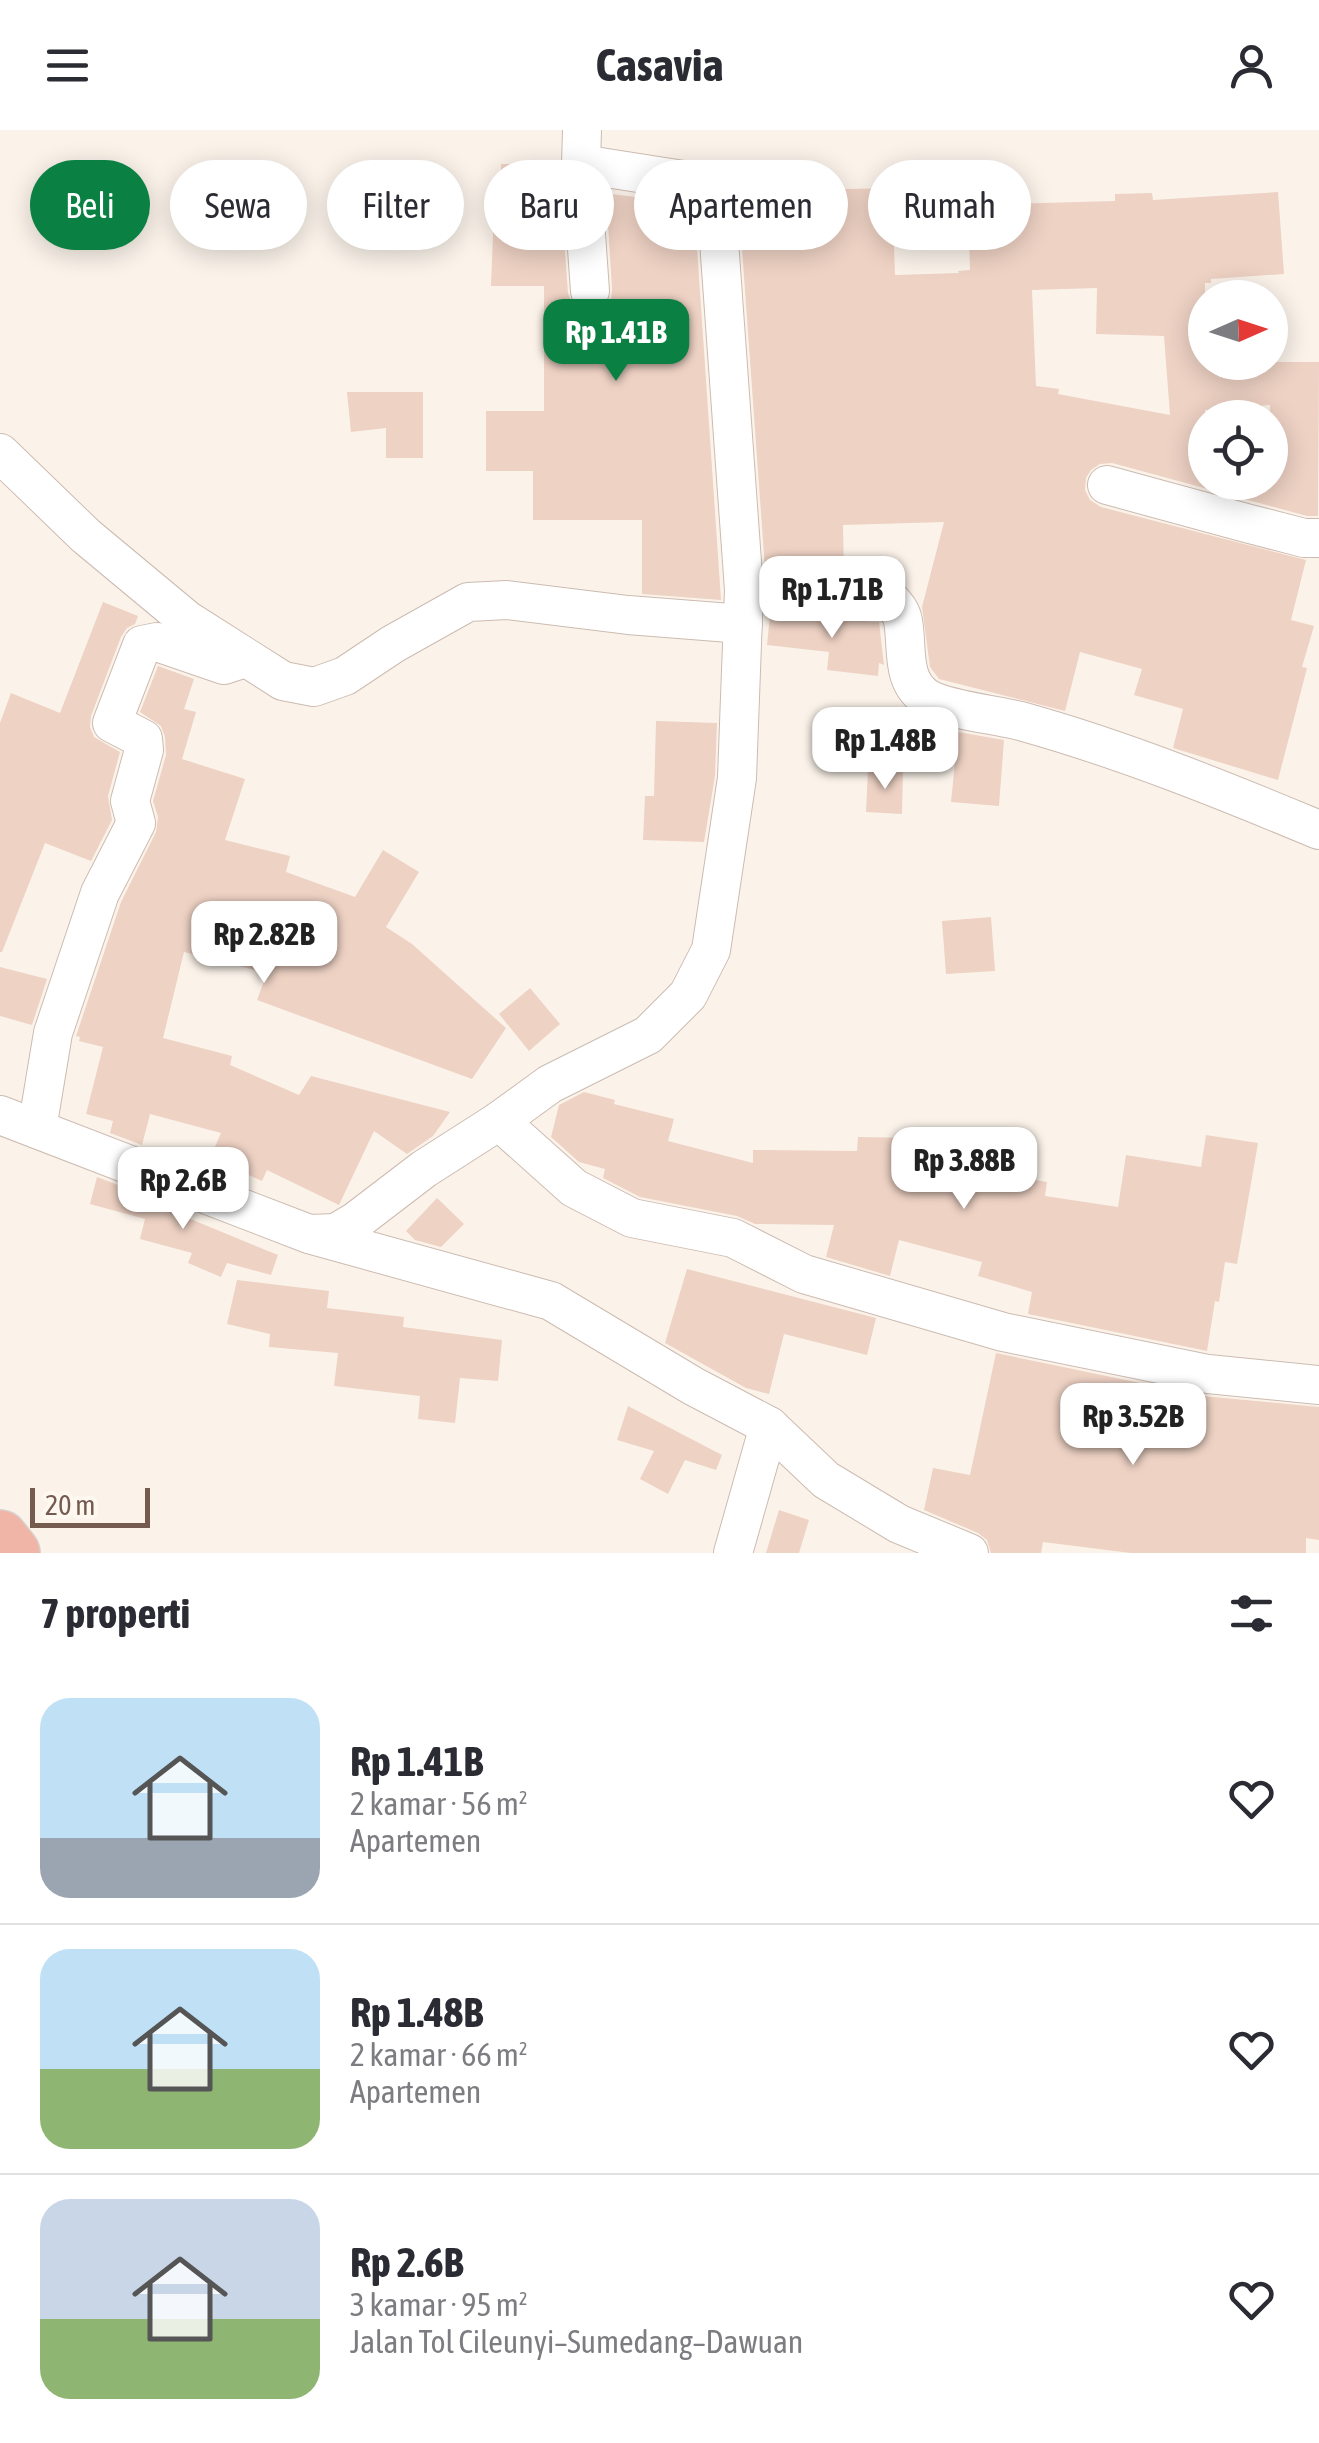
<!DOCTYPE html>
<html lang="id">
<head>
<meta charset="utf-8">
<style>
	body { margin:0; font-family:"Asap Condensed",sans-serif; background:#f7f7f7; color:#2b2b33; height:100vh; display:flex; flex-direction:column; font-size:38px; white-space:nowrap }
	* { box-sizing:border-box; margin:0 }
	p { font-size:32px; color:#7c7c81 }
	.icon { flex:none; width:55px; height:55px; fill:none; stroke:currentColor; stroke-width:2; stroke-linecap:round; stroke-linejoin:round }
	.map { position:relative; height:1423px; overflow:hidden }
	.side { display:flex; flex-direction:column; background:#fff; flex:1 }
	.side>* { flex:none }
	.banner { position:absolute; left:30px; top:30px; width:1260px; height:90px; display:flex; gap:20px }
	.needle { width:65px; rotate:87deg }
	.tools { position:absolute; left:1188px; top:150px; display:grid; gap:20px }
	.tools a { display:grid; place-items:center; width:100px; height:100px; border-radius:50%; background:#fff; box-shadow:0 5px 25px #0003; font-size:50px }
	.scale { position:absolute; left:30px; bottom:25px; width:120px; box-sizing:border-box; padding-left:10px; border:5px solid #745a4f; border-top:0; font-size:28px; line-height:35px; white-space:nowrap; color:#745a4f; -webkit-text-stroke:8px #fef8f1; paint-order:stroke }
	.price { position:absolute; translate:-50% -85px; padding:0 22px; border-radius:20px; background:#fff; color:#222; font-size:32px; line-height:65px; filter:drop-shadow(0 2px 5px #0008) }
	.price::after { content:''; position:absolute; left:50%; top:60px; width:30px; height:22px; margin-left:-15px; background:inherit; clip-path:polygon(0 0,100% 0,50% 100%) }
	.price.on { background:#0b8043; color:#fff }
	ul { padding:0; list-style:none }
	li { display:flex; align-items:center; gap:30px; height:250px; padding:0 40px }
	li+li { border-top:2px solid #e1e1e2 }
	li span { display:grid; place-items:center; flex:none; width:280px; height:200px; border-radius:30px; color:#555 }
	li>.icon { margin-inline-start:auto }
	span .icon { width:120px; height:120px; fill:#fffc; stroke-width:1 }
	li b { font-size:42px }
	h2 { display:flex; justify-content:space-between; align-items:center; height:120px; padding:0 40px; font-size:42px }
	.chip { padding:0 35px; border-radius:45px; background:#fff; box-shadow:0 5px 25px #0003; font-size:35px; line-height:90px }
	.chip.on { background:#0b8043; color:#fff }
	header { display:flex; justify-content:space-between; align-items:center; height:130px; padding:0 40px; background:#fff; font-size:45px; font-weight:700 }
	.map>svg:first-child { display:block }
</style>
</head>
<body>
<header><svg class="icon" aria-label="menu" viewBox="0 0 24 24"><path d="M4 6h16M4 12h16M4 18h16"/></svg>Casavia<svg class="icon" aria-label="person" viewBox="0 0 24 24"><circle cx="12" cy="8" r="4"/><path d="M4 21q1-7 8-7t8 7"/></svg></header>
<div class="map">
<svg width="1319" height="1423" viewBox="0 0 1319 1423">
	<rect width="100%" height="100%" fill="#fbf3ea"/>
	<g fill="#eed2c4" fill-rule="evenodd">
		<path d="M501,34H541V78L562,79L568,163L572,174L581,182L593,183L602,180L611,170L612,159L607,79H611V64L694,74L721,470L642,464V390H533V341H486V281H544V156H491L494,78H501Z"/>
		<path d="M806,44L807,60L892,58L895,145L959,143L958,141L970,140L968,75L1115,71V64L1152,63L1153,70L1278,62L1284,144L1211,149V153H1205V232H1319L1318,386H1307L1112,333L1100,334L1091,340L1086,348L1085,360L1090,370L1101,377L1306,430L1291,490L1314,496L1302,537L1307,538L1278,650L1173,618L1183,579L1134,565L1142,539L1080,522L1065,581L939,549L930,537L922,477L944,392L843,395L844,444L765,439L738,63H745L744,46ZM1097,158L1096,204L1164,206L1170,285L1058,264L1059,259L1036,256L1032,160ZM1270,275V352H1205V280Z"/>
		<path d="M347,262H423V328H386V298L351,302Z"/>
		<path d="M103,472L138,486L135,494L127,498L121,507L91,586L90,597L94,607L120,622L108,666L112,690L91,731L45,713L2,822H0V593L11,563L60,583Z"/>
		<path d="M770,485L879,492L884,535L879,533L878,546L827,540L829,522L767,515Z"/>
		<path d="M158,536L194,549L184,579L196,582L182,629L245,649L225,710L290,726L286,742L355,767L383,720L419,742L386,797L412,814L506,898L472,949L257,870L267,843L184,822L163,908L232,926L230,935L299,965L311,946L450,982L433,1006L407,1024L374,1001L339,1075L267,1040L262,1051L210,1028L221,1003L150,984L142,1015L110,1003L113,991L86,984L103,917L79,911L80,907L76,906L121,772L156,702L158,687L153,671L166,625L165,607L161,596L140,582Z"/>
		<path d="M656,591L717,593L715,646L704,712L643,710L645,666H654Z"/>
		<path d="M958,602L1004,610L999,676L951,672Z"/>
		<path d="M868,639L903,641L902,684L866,682Z"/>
		<path d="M991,787L995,841L946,844L942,791Z"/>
		<path d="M0,837L47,849L32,895L0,886Z"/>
		<path d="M530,858L560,894L529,921L499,884Z"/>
		<path d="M584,962L615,970L614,974L674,989L668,1011L753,1033V1020L857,1021L858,1007L917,1008L918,1000L1001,1014L1003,1003L1035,1008L1029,1049L1047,1052L1045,1066L1118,1077L1126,1025L1201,1037L1206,1005L1258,1013L1237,1134L1225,1132L1219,1172L1215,1171L1207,1221L1028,1184L1032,1162L978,1146L982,1132L899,1110L890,1146L826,1127L834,1095L755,1094L737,1086L640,1067L603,1048L605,1039L579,1032L551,1007L559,975Z"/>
		<path d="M97,1047L189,1082L188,1088L278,1125L271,1145L227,1133L221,1147L188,1133L192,1123L140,1109L145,1089L90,1074Z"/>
		<path d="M437,1068L464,1094L441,1117L415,1110L406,1101Z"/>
		<path d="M687,1139L876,1188L867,1225L784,1204L769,1264L746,1258L665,1213Z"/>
		<path d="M237,1150L329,1161L327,1178L404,1187L403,1197L502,1210L498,1251L460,1248L455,1293L418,1289L420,1266L334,1256L338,1223L269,1217L270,1204L227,1194Z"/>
		<path d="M996,1223L1203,1266L1319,1277V1410L1306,1408V1423H1131L1043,1412L1041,1423H991L987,1410L978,1403L924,1380L933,1338L970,1345Z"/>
		<path d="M628,1276L722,1325L716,1340L685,1330L668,1364L640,1349L654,1321L617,1310Z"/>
		<path d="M779,1380L809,1390L799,1423H766Z"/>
	</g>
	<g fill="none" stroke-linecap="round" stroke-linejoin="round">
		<defs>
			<g id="street">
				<path d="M582,0L581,34L590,161"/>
				<path d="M0,323L86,406L187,490L283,551L314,557L345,546L393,514L468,472L507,470L628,485L743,494"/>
				<path d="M1107,355L1246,393L1304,408H1319"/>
				<path d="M744,460L815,466H887C894,474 901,480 903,491C908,517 900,551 927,568C946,580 1000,585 1024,592C1124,620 1223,660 1319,700"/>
				<path d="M0,985L309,1104L336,1103L356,1091L424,1039L499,991L550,954L648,905L688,865L711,820L737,648L744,460L715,55L581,34"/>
				<path d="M499,991L574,1058L632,1088L733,1108L804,1144L1003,1202L1208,1244L1319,1255"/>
				<path d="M37,999L53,903L100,763L136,693L130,671L144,620L143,609L112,593L142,515L157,512L224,535L242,529"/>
				<path d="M312,1105L551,1171L693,1256L769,1296L826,1350L899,1394L969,1423"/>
				<path d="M733,1423L769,1296"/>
			</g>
			<path id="highway" d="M0,1408L12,1423"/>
		</defs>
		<use href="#street" stroke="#cdbbb1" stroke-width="40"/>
		<use href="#highway" stroke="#d8d1ce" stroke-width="58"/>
		<use href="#street" stroke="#fff" stroke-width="38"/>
		<use href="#highway" stroke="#f0b5a6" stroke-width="55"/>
	</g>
</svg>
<div class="tools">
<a><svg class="needle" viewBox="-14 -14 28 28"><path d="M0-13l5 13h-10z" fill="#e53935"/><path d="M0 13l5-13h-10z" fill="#7c7c81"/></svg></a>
<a><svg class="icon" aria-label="locate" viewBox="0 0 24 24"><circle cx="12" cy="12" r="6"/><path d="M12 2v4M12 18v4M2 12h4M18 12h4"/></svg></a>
</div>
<div class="scale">20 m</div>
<b class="price on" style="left:616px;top:254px">Rp 1.41B</b>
<b class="price" style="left:832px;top:511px">Rp 1.71B</b>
<b class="price" style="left:885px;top:662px">Rp 1.48B</b>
<b class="price" style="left:264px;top:856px">Rp 2.82B</b>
<b class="price" style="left:964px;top:1082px">Rp 3.88B</b>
<b class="price" style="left:183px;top:1102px">Rp 2.6B</b>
<b class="price" style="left:1133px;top:1338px">Rp 3.52B</b>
<div class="banner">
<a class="chip on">Beli</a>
<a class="chip">Sewa</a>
<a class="chip">Filter</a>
<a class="chip">Baru</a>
<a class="chip">Apartemen</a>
<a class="chip">Rumah</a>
</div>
</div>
<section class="side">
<h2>7 properti<svg class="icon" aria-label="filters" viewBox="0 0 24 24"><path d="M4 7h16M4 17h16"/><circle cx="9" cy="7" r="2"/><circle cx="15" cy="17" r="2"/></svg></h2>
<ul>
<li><span style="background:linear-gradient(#bfe0f5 70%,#9aa5b1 0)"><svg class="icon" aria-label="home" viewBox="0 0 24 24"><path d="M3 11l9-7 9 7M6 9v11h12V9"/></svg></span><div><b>Rp 1.41B</b><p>2 kamar · 56 m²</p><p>Apartemen</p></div><svg class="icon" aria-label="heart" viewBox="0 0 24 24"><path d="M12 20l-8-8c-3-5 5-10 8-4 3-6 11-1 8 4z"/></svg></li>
<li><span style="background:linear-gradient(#bfe0f5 60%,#8fb573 0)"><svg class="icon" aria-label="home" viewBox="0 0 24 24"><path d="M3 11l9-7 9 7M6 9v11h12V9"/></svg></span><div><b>Rp 1.48B</b><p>2 kamar · 66 m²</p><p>Apartemen</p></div><svg class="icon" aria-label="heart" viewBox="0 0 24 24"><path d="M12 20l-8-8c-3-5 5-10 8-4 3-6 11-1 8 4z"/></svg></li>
<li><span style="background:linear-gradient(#c9d6e8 60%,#8fb573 0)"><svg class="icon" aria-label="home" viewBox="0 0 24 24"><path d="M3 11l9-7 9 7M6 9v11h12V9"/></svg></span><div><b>Rp 2.6B</b><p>3 kamar · 95 m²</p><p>Jalan Tol Cileunyi–Sumedang–Dawuan</p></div><svg class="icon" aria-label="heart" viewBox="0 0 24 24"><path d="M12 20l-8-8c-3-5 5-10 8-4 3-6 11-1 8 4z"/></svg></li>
</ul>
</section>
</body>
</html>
